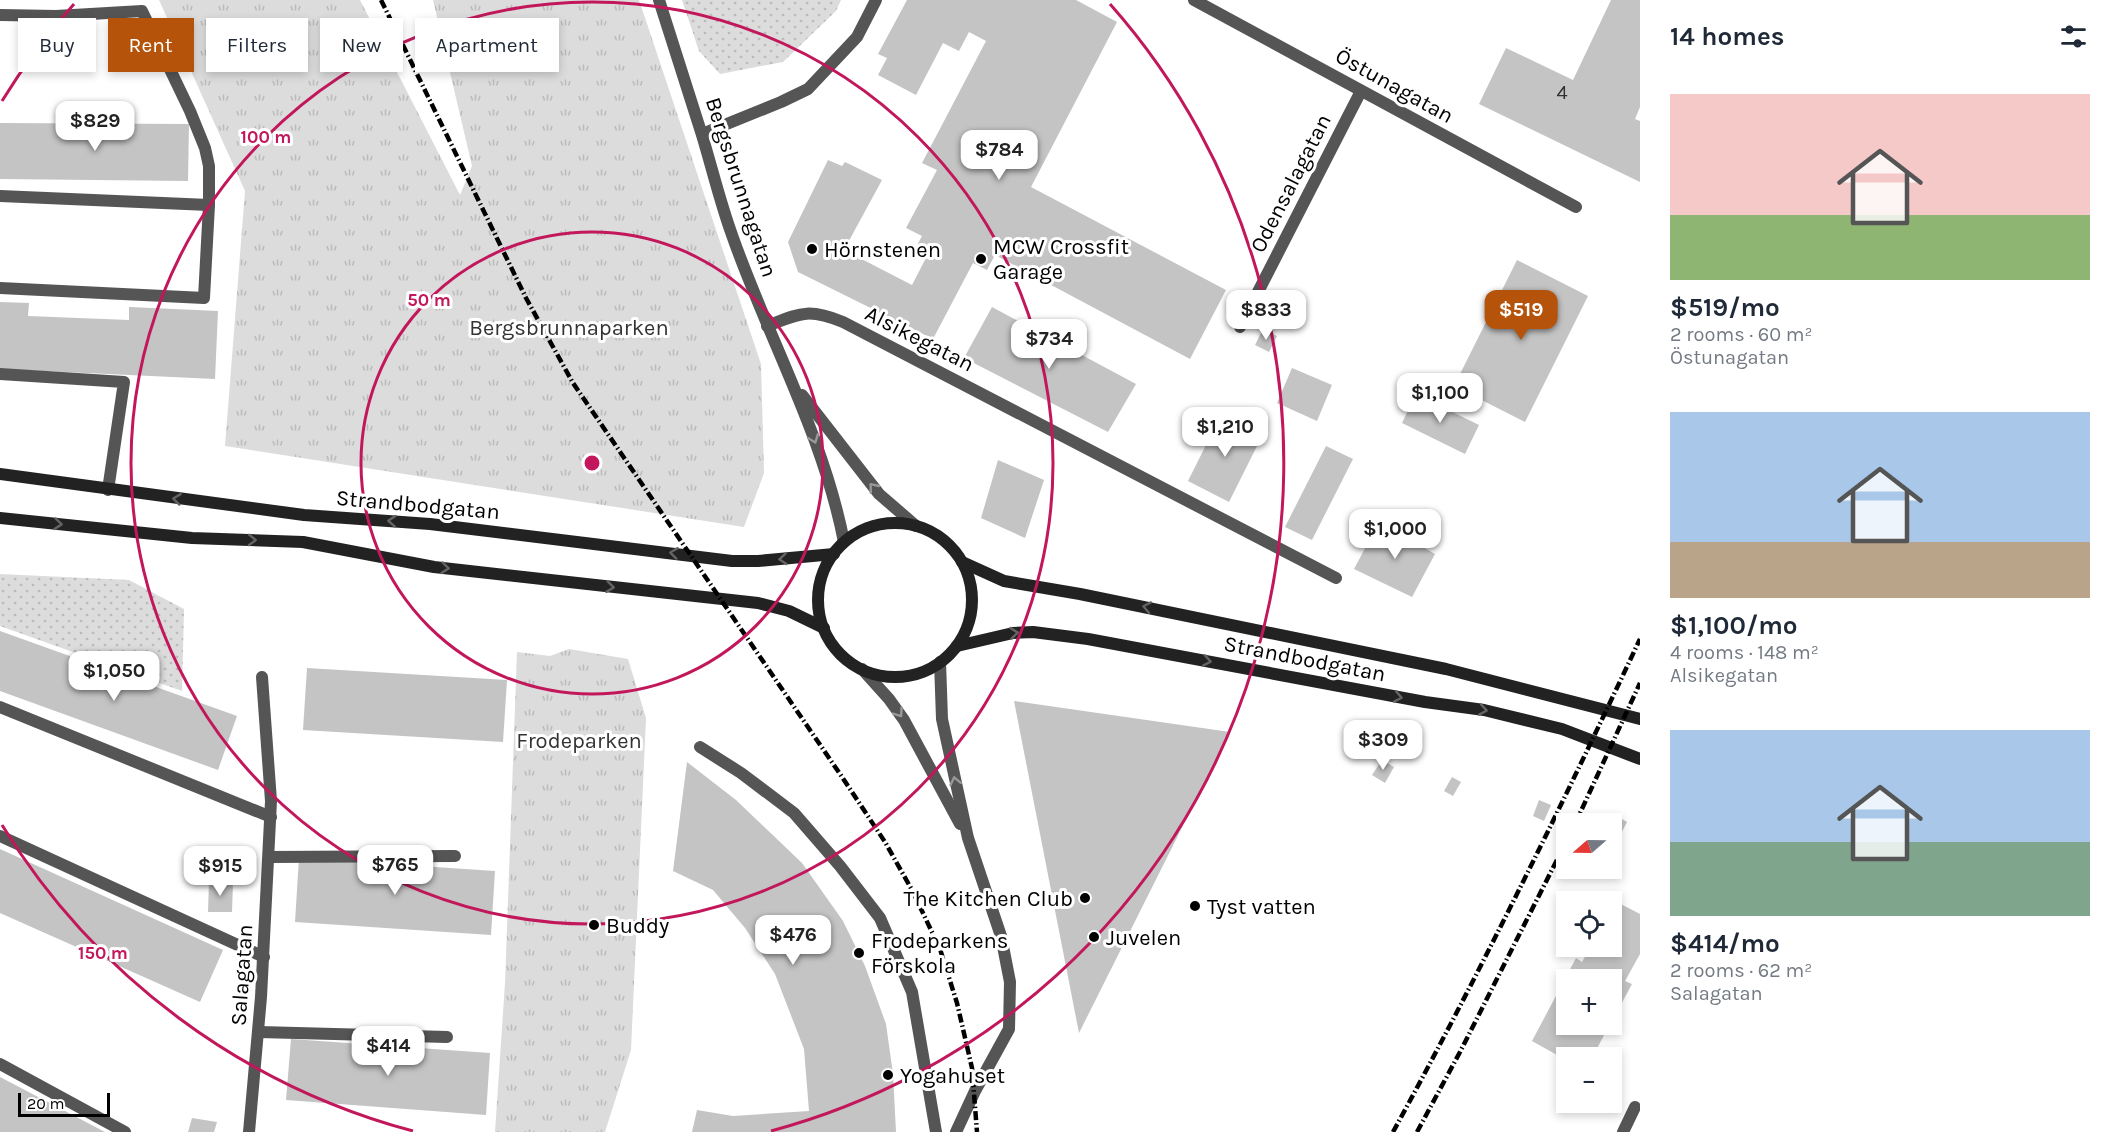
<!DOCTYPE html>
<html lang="en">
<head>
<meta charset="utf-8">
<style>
	body { margin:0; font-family:Karla,sans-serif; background:#f2f2f3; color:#1f2937; height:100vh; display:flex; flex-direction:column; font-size:22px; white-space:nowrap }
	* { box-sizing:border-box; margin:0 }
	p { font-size:20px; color:#747a83 }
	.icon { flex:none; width:33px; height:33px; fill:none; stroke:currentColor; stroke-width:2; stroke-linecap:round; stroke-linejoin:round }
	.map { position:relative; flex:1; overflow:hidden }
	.sheet { display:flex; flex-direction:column; background:#fff; width:480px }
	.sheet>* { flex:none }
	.top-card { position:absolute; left:18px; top:18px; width:570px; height:54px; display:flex; gap:12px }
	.needle { width:39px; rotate:250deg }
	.tools { position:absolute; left:1556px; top:813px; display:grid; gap:12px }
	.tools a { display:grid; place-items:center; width:66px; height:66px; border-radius:0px; background:#fff; box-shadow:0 3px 9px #0003; font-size:30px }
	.scale { position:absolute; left:18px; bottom:15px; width:92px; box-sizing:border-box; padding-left:6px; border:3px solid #000; border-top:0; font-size:16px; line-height:21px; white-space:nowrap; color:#000; -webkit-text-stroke:4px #fff; paint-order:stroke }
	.price { position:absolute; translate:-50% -51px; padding:0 14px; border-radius:12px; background:#fff; color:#222; font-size:20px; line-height:39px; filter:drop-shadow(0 2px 3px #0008) }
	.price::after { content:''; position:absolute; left:50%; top:36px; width:18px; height:14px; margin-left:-9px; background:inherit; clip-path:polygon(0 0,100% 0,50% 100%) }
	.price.on { background:#b45309; color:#fff }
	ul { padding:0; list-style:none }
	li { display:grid; align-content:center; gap:12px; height:318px; padding:0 30px }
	li span { display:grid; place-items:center; height:186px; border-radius:0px; color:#555 }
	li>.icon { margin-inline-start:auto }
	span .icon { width:108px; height:108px; fill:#fffc; stroke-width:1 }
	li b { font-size:26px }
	h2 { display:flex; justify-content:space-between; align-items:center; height:72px; padding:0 30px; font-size:26px }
	.pill { padding:0 21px; border-radius:0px; background:#fff; box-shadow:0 3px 9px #0003; font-size:21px; line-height:54px }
	.pill.on { background:#b45309; color:#fff }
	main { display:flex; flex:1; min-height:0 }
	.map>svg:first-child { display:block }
</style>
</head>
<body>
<main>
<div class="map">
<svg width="1640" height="1132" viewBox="0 0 1640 1132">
	<defs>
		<pattern id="grass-dots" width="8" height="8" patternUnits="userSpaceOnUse" patternTransform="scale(1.5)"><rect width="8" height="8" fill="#dcdcdc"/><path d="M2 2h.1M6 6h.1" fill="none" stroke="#bbb" stroke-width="1.8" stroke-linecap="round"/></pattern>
		<pattern id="park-tufts" width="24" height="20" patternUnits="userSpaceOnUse" patternTransform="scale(1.5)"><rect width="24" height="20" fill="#dcdcdc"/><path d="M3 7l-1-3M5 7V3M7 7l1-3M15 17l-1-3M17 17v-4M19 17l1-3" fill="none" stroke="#bbb"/></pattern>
	</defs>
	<rect width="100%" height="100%" fill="#fff"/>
	<g fill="url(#grass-dots)">
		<path d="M682,0H841L836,11L783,62L720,74L699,51Z"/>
		<path d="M0,574L129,580L184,609L182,691L0,626Z"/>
	</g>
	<g fill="url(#park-tufts)">
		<path d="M159,0H360L460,195L472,166L433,0H639L761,364L764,473L744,527L225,446L245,191Z"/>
		<path d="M569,649L628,659L646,718L631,1050L605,1132H495L505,983L517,652L550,656Z"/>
	</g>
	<g fill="#c4c4c4">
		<path d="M907,0H1076L1117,22L1031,187L1226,290L1190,359L995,255L987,270L973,263L933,339L798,272L788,242L828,160L842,166L845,162L882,180L844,250L912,285L927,256L915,249L922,236L906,228L937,170L922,163L986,41L969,32L959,51L943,43L916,95L878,75L887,58L878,54Z"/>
		<path d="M1611,0H1640V107L1635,119L1640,121V182L1479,104L1506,48L1573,80Z"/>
		<path d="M0,123L189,124L188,181L0,179Z"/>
		<path d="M1517,260L1588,296L1525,422L1454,386Z"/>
		<path d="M0,302L29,303L28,316L129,320V307L218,311L215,379L0,369Z"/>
		<path d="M992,307L1136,384L1108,432L964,358Z"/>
		<path d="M1263,329L1277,336L1269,352L1255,345Z"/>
		<path d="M1292,368L1332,385L1317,421L1277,403Z"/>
		<path d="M1416,394L1479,425L1465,454L1402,423Z"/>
		<path d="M1221,415L1262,436L1229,502L1188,481Z"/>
		<path d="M1326,446L1353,459L1312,540L1285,527Z"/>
		<path d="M998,460L1044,480L1025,538L981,518Z"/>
		<path d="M1379,522L1435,554L1412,597L1354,569Z"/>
		<path d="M0,631L237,716L218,770L0,691Z"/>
		<path d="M307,668L507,680L503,742L303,730Z"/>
		<path d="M1014,701L1230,732L1079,1033Z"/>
		<path d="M1382,760L1394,767L1385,783L1372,775Z"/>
		<path d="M687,762L736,800L802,863L843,921L865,966L886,1024L893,1074L896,1132H692L697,1110L733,1116L809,1111L804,1049L775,974L745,928L713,890L673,871Z"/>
		<path d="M1452,777L1461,782L1453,796L1444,791Z"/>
		<path d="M1539,800L1551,805L1544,821L1533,816Z"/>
		<path d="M1615,815L1627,822L1618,839L1611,835V823Z"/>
		<path d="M0,849L223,950L200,1002L0,913Z"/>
		<path d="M299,858L495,871L491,935L295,922Z"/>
		<path d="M209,882L233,883L232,912H208Z"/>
		<path d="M1615,901L1640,914V954L1625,981L1632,984L1611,1023V980H1566V1024H1610L1592,1058H1566V1060L1532,1041L1576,958L1582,962L1591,946H1611V909Z"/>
		<path d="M291,1039L490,1053L486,1115L286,1100Z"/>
		<path d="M0,1077L105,1132H0Z"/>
		<path d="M192,1118L217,1122L214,1132H188Z"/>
	</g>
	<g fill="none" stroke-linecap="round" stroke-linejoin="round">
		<g stroke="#555" stroke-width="12">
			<path d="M0,15L56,16L142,11L190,111L205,148L209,166V205L0,196"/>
			<path d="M0,288L204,298L209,205"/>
			<path d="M0,374L124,382L108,490"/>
			<path d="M0,707L271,817"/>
			<path d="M700,747L741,773L794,813L840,866L880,918L912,992L936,1132"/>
			<path d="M0,836L264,957"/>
			<path d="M269,857L455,856"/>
			<path d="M259,1032L447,1037"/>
			<path d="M0,1064L125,1132"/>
			<path d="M1623,1132L1635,1107"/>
		</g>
		<g stroke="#555" stroke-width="12">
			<path d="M659,0C673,45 688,90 702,135C712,168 720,202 732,235C768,338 823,434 844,542"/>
			<path d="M1194,0L1576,207"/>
			<path d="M702,134L781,102L808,89L857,37L876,0"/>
			<path d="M767,326C801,313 808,308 843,322L1336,578"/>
			<path d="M1240,327L1361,91"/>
			<path d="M802,395L879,494L916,526"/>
			<path d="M940,662L942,719L968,838L1001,936L1010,982L1009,1029L975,1091L956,1132"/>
			<path d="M862,669L889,699L904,720L960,824"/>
			<path d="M249,1132L261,997L271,801L262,677"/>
		</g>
		<g stroke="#222" stroke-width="12">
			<path d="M0,474L304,515L430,524L732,561H758L834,554"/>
			<path d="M0,518L192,538L303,542L434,567L758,603L789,611L824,628"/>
			<circle cx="895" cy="600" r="77"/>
			<path d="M962,562L1004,581L1080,594L1446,669L1640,719"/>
			<path d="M957,646L1013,633L1033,632L1088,639L1425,702L1484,710L1562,729L1640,759"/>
		</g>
		<g stroke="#000" stroke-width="4.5" stroke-dasharray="9 3 1.5 3" stroke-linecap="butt">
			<path d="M381,0L526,298L573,383L840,774L885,842L912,890L940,949L957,1003L972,1068L977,1132"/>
			<path d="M1575,824L1640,683"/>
			<path d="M1393,1132C1481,971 1562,805 1640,639"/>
			<path d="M1417,1132L1460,1052L1566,842"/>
		</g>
	</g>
	<defs><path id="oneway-chevron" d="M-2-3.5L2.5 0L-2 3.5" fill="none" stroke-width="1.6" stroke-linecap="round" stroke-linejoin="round" transform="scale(1.5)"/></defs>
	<g stroke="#999">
		<use href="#oneway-chevron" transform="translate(814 439) rotate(69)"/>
		<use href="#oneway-chevron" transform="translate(873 487) rotate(-129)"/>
		<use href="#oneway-chevron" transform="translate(899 713) rotate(55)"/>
		<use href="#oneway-chevron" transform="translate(955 781) rotate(-102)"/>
	</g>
	<g stroke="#646464">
		<use href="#oneway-chevron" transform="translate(177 499) rotate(-173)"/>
		<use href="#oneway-chevron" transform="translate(392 521) rotate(-176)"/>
		<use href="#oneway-chevron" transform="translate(58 524) rotate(6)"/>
		<use href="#oneway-chevron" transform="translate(252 540) rotate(2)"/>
		<use href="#oneway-chevron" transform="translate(674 553) rotate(-173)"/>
		<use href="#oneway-chevron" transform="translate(783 559) rotate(175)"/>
		<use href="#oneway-chevron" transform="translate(445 568) rotate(6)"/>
		<use href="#oneway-chevron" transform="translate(610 587) rotate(7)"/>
		<use href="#oneway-chevron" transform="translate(1147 607) rotate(-169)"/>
		<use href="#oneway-chevron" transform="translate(1014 633) rotate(-6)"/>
		<use href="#oneway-chevron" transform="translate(1207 661) rotate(10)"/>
		<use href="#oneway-chevron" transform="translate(1398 697) rotate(11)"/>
		<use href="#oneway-chevron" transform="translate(1483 710) rotate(10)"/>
	</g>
	<g fill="none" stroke="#c2185b" stroke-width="3">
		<circle cx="592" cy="463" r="231"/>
		<circle cx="592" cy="463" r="461"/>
		<path d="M413 1131A692 692 0 0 1 2 825M2 101A692 692 0 0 1 74 4M1110 4A692 692 0 0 1 771 1131"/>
	</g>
	<g fill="#000" stroke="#fff" stroke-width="2">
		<circle cx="812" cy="249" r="6"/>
		<circle cx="981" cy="259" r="6"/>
		<circle cx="1085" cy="898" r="6"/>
		<circle cx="1195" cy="906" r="6"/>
		<circle cx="594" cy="925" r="6"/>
		<circle cx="1094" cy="937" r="6"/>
		<circle cx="859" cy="953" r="6"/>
		<circle cx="888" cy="1075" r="6"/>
	</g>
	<g text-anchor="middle" stroke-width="6" stroke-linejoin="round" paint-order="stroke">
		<g font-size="20" fill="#313131">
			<text x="1562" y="99">4</text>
		</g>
		<g font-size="22" fill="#000" stroke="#fff">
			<text transform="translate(1395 85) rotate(29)" y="8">Östunagatan</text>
			<text transform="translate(1290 183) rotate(-63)" y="8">Odensalagatan</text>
			<text transform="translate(742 187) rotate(72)" y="8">Bergsbrunnagatan</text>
			<text transform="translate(920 338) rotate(27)" y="8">Alsikegatan</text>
			<text transform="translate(418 504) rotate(5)" y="8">Strandbodgatan</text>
			<text transform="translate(1305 658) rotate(11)" y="8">Strandbodgatan</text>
			<text transform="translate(241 975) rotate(-86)" y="8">Salagatan</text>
		</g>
		<g font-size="22" fill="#000" stroke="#fff" text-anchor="start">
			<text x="993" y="254">MCW Crossfit<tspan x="993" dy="25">Garage</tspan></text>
			<text x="824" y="257">Hörnstenen</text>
			<text x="1073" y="906" text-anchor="end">The Kitchen Club</text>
			<text x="1207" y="914">Tyst vatten</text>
			<text x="606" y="933">Buddy</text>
			<text x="1106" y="945">Juvelen</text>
			<text x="871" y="948">Frodeparkens<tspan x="871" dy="25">Förskola</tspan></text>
			<text x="900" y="1083">Yogahuset</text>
		</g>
		<g font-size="22" fill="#333" stroke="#fff">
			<text x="569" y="335">Bergsbrunnaparken</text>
			<text x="579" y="748">Frodeparken</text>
		</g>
	</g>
	<circle cx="592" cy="463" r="9" fill="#c2185b" stroke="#fff" stroke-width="3"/>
	<g font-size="18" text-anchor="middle" font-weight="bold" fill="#c2185b" stroke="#fff" stroke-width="6" stroke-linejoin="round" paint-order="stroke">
		<text x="266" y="143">100 m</text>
		<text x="429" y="306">50 m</text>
		<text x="103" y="959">150 m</text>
	</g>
</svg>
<div class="tools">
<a><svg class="needle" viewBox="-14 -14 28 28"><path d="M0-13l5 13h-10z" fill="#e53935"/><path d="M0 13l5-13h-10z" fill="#747a83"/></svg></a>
<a><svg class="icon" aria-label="locate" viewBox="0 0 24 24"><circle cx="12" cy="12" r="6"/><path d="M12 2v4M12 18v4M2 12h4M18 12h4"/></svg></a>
<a>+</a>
<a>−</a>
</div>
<div class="scale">20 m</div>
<b class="price" style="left:95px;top:152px">$829</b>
<b class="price" style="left:999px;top:181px">$784</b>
<b class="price" style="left:1266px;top:341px">$833</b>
<b class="price on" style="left:1521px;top:341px">$519</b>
<b class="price" style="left:1049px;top:370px">$734</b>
<b class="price" style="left:1440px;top:424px">$1,100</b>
<b class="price" style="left:1225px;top:458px">$1,210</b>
<b class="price" style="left:1395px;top:560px">$1,000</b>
<b class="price" style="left:114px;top:702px">$1,050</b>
<b class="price" style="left:1383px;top:771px">$309</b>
<b class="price" style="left:395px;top:896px">$765</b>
<b class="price" style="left:220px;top:897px">$915</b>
<b class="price" style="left:793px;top:966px">$476</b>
<b class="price" style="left:388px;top:1077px">$414</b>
<div class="top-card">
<a class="pill">Buy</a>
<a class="pill on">Rent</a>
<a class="pill">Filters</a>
<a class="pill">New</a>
<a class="pill">Apartment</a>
</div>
</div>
<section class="sheet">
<h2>14 homes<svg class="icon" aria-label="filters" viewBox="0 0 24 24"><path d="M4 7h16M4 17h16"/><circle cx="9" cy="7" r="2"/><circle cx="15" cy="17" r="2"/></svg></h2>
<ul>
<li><span style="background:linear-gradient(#f6c9c9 65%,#8fb573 0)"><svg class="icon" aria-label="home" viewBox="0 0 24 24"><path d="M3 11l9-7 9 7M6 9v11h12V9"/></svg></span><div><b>$519/mo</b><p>2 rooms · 60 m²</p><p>Östunagatan</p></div></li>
<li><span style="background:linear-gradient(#a9c7e8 70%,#b9a48a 0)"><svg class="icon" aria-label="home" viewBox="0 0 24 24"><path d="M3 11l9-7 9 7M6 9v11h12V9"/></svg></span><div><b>$1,100/mo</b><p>4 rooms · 148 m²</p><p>Alsikegatan</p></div></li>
<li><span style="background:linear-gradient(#a9c7e8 60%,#7fa58c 0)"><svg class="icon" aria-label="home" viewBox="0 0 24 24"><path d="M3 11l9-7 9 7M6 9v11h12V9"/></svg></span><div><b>$414/mo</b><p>2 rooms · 62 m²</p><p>Salagatan</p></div></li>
</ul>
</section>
</main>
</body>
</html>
